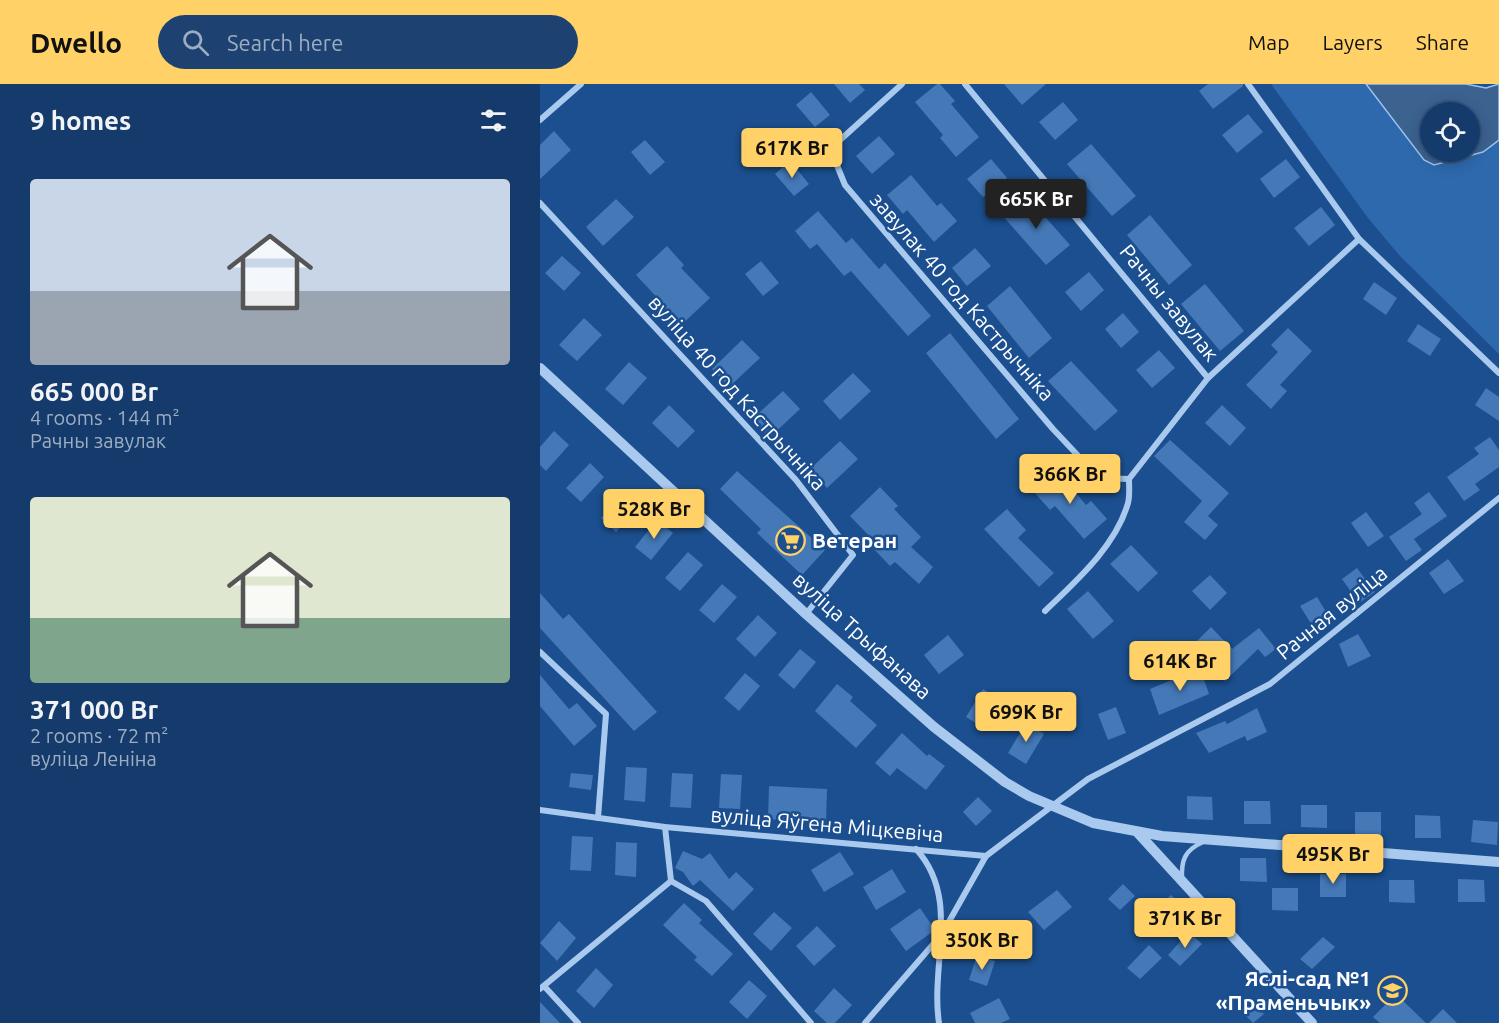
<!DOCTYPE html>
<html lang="en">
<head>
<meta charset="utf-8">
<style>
	body { margin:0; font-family:Ubuntu,sans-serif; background:#1d4271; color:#f1f3f6; height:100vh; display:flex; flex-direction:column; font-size:22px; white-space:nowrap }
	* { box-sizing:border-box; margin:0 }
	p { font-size:20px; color:#9dadc1 }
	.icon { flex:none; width:33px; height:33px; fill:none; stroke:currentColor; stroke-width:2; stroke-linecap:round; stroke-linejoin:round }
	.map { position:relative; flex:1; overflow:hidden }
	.details { display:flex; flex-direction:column; background:#143b6b; width:540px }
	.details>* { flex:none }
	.controls { position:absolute; left:880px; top:18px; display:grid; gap:12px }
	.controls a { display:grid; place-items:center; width:60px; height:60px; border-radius:50%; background:#143b6b; box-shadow:0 3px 15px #0003,0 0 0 2px #33557e; font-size:30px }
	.price { position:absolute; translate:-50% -51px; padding:0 14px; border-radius:6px; background:#ffd166; color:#111; font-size:20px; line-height:39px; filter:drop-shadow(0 2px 3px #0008) }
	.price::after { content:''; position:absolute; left:50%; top:36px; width:18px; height:14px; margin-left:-9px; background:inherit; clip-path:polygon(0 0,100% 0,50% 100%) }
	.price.on { background:#222; color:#fff }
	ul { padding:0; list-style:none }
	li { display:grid; align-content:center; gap:12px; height:318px; padding:0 30px }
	li span { display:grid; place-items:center; height:186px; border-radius:6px; color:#555 }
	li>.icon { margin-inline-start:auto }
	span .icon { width:108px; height:108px; fill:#fffc; stroke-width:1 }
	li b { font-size:26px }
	h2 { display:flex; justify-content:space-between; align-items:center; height:72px; padding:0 30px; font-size:26px }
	header { display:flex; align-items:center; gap:36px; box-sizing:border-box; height:84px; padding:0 30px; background:#ffd166; color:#111 }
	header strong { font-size:28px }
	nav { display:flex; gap:33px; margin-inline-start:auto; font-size:21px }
	.search { width:420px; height:54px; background:#1d4271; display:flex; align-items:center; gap:15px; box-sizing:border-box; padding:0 21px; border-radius:33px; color:#9dadc1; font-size:22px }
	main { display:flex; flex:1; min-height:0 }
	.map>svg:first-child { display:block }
</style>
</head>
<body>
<header>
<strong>Dwello</strong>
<div class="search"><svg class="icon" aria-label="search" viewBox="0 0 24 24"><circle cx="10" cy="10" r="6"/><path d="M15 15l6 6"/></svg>Search here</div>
<nav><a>Map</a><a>Layers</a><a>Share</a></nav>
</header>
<main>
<section class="details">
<h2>9 homes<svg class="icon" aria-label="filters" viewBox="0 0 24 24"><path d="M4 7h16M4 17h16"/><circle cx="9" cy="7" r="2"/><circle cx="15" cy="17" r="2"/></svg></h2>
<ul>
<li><span style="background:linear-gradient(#c9d6e8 60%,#9aa5b1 0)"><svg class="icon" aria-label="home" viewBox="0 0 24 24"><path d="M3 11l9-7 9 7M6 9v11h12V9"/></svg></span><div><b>665 000 Br</b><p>4 rooms · 144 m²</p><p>Рачны завулак</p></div></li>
<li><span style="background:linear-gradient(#dfe7d0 65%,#7fa58c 0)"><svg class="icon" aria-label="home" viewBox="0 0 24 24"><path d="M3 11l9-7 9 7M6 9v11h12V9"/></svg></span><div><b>371 000 Br</b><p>2 rooms · 72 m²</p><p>вуліца Леніна</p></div></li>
</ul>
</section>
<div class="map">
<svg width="959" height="939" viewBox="0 0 959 939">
	<rect width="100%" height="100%" fill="#1b4f8f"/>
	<path fill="#2e69ad" d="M731,0H826L884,76L943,68L959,56V270L860,172L828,134Z"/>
	<path fill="#3c6290" stroke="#9cc4f0" stroke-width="1.5" fill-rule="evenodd" d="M826,0H926L946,4L959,0V56L943,68L894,81L884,76ZM891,28H930V68H891Z"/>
	<g fill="#4478b7">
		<path d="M294,0H319L325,6L310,19Z"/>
		<path d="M397,0H400L415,17L411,20L439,53L416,73L400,54L403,51L375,18Z"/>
		<path d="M464,0H506L482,21Z"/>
		<path d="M668,0H703V2L673,25L659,7Z"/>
		<path d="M271,8L290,31L275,43L256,21Z"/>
		<path d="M523,18L538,36L515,56L499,38Z"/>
		<path d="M708,30L723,48L697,69L682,51Z"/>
		<path d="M14,47L31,66L0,95V61Z"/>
		<path d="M339,52L355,70L332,90L316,72Z"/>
		<path d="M105,56L125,78L110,91L91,68Z"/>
		<path d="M551,60L596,112L572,132L527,80Z"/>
		<path d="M451,75L467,94L443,113L427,95Z"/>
		<path d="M746,75L760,93L734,114L720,95Z"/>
		<path d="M250,77L269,100L254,112L235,90Z"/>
		<path d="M371,91L397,122L401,119L417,137L394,158L367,126L363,130L347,111Z"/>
		<path d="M485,110L530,161L506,181L461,130Z"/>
		<path d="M76,115L94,133L63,162L46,143Z"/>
		<path d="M781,123L795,141L769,162L754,144Z"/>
		<path d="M278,127L306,159L312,154L339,185L345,179L391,232L368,252L311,187L304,192L277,160L270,165L255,147Z"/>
		<path d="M610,131L652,181L629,201L587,151Z"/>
		<path d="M127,162L144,181L141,184L170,214L139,243L122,225L125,222L96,191Z"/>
		<path d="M435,164L451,182L427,202L412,184Z"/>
		<path d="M22,172L41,189L24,207L5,189Z"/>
		<path d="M221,177L239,199L223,212L205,190Z"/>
		<path d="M549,188L564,206L541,227L525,208Z"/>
		<path d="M834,198L857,214L846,231L823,215Z"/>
		<path d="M665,200L704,247L680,267L641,220Z"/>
		<path d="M470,202L512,254L489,274L447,222Z"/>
		<path d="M583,229L599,248L581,264L565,245Z"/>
		<path d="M44,234L62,251L37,277L19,261Z"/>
		<path d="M878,240L901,255L890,272L867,257Z"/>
		<path d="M748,244L772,267L740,301L747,307L731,325L706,301L738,268L731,261Z"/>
		<path d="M410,249L479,335L456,355L386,269Z"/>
		<path d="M202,256L220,274L189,303L172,285Z"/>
		<path d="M619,266L635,284L612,304L596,286Z"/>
		<path d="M531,277L578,327L555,347L508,297Z"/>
		<path d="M89,278L107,294L83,321L65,305Z"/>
		<path d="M313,289L331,307L300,336L283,317Z"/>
		<path d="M946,304L959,313V337L935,321Z"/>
		<path d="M243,307L260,325L229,354L212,335Z"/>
		<path d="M129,321L155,347L138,364L112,339Z"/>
		<path d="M682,321L706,344L690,362L665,339Z"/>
		<path d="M14,347L29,361L6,387L0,381V363Z"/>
		<path d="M950,353L959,366V383L935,400L940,406L924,417L907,393L939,370L934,364Z"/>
		<path d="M630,356L689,409L668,432L678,441L665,456L644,438L662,417L614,372Z"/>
		<path d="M300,357L318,375L287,404L270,385Z"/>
		<path d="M50,379L64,393L41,418L26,404Z"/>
		<path d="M197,387L285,466L262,491L217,449L221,445L180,405Z"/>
		<path d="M518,387L546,421L551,417L567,435L544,455L515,422L510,426L494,408Z"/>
		<path d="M340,403L358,422L354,425L381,453L371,463L393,483L379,500L355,478L350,482L333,464L337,460L310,432Z"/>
		<path d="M889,408L907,432L874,455L882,466L866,477L849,453L882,430L874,419Z"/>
		<path d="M85,409L100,422L76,448L61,434Z"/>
		<path d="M467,425L486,446L478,454L514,489L499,503L444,445Z"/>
		<path d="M826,428L844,452L828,463L811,439Z"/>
		<path d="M117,436L133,449L111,476L95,463Z"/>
		<path d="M591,461L618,489L598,508L570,480Z"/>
		<path d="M148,468L163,481L140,507L125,494Z"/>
		<path d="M908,475L924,497L904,510L889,489Z"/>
		<path d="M817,484L835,508L819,519L802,495Z"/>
		<path d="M670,491L687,509L670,526L652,507Z"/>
		<path d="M182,500L197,513L174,539L159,526Z"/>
		<path d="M548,507L574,537L553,555L527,525Z"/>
		<path d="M0,509L23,535L29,530L117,628L94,647L0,544Z"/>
		<path d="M777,513L791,536L775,546L760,522Z"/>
		<path d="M218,531L237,549L215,573L196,555Z"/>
		<path d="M671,543L692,565L719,544L736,565L725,573L718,565L685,597L651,563Z"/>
		<path d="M818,550L831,572L808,583L799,560Z"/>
		<path d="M408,551L424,571L399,590L384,571Z"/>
		<path d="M260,565L276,578L254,605L238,591Z"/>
		<path d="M660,584L669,610L619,631L610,605Z"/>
		<path d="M205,589L220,602L199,627L184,614Z"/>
		<path d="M0,591L29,625L37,619L57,642L34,662L0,622Z"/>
		<path d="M297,600L313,613L310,617L337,641L316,664L275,627Z"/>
		<path d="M443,605L460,616L444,644L426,633Z"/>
		<path d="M576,623L586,649L568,656L558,630Z"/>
		<path d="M717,624L727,648L707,657L705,652L669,669L656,649L685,637L687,640Z"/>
		<path d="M486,639L504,650L486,680L468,669Z"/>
		<path d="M362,649L387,672L389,670L405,682L386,706L357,684L350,692L335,679Z"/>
		<path d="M86,683L107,684L105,718L84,716Z"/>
		<path d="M31,689L53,691L51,706L29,703Z"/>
		<path d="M132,689L153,690L151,724L130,723Z"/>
		<path d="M181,690L202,691L200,725L179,724Z"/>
		<path d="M229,702L287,705L286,739L228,735Z"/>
		<path d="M647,712L672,713L673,736L647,735Z"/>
		<path d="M438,713L452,727L436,742L423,728Z"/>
		<path d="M704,717H730L731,740H704Z"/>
		<path d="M761,721H787V744L761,743Z"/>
		<path d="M815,728H841V751L815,750Z"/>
		<path d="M875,731L900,732L901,754H875Z"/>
		<path d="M933,736L958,738L957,761L931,758Z"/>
		<path d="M32,752L53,753L51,787L30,786Z"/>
		<path d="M76,758L97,759L96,793L75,791Z"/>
		<path d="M143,767L162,775L170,769L189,795L196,788L214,805L193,827L160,796L153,802L143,788L135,784Z"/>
		<path d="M300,768L314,790L284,808L271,786Z"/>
		<path d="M700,774H726L727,798L700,797Z"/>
		<path d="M352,785L366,808L336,826L323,803Z"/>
		<rect x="780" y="790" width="26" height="23"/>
		<path d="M918,795L944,796L945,818H918Z"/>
		<path d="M849,796H874L875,819L849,818Z"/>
		<path d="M583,800L595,812L580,826L568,815Z"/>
		<path d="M732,804H758V827L732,826Z"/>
		<path d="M517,806L532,823L504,846L488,828Z"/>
		<path d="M631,811L644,823L614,850L601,838Z"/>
		<path d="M144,819L162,836L159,839L193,870L172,892L154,876L157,873L123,841Z"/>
		<path d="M380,824L395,846L366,867L350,845Z"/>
		<path d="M234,828L252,844L231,867L213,850Z"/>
		<path d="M19,837L36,854L17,877L0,859Z"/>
		<path d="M277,842L296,862L274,882L256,862Z"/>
		<path d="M649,848L662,860L640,882L628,871Z"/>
		<path d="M783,853L795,863L772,885L760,875Z"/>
		<path d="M609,861L622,874L600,895L587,884Z"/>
		<path d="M437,871L455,877L447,902L429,896Z"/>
		<path d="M56,884L73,901L54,924L36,907Z"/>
		<path d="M209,896L227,912L207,935L189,918Z"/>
		<path d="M294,904L312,921L295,939H287L274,927Z"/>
		<path d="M856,910L886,939H840L833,933Z"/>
		<path d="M709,913L724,930L713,939L698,924Z"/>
		<path d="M459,914L470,935L461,939H435L430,929Z"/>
		<path d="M0,918L20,939H0Z"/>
		<path d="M903,925L917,939H889Z"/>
	</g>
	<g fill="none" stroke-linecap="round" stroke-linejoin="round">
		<path stroke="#a9c9ee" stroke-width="4.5" d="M642,795C641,776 645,766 663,758"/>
		<g stroke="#a9c9ee" stroke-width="6">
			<path d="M362,0L299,57L294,74L305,101L513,345L559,394L589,395L668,294L819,155"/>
			<path d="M425,0L668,294"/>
			<path d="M708,0L819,155L959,289"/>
			<path d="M0,36L41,0"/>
			<path d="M0,119L256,396L313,471L266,530"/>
			<path d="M505,527C536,497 576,462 588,419C590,412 589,403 589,395"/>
			<path d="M0,568L66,630L58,734"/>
			<path d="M0,726L125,743L446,772"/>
			<path d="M125,743L131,797L166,817L271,939"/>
			<path d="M376,765C421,814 390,881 399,939"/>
			<path d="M4,902L38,939"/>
			<path d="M0,905L131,797"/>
			<path d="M325,939L402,850L446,772L548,695L730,600L959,414"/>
		</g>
		<g stroke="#a9c9ee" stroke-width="10">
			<path d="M0,284L266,530L394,643L465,698L489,712L553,739L622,752L959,778"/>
			<path d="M598,749L772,939"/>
		</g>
	</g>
	<defs>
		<symbol id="supermarket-ring" viewBox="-11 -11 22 22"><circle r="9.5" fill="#1b4f8f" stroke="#ffd166" stroke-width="1.5"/><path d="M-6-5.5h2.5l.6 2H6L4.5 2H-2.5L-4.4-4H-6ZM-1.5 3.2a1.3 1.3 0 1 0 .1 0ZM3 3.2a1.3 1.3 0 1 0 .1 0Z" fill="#ffd166"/></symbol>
		<symbol id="school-ring" viewBox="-11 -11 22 22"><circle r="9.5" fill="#1b4f8f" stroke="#ffd166" stroke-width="1.5"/><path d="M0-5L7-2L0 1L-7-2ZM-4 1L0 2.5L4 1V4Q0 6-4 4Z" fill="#ffd166"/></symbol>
	</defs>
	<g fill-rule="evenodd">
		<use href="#supermarket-ring" x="234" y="440" width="33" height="33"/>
		<use href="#school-ring" x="836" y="890" width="33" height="33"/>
	</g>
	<g text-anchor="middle" stroke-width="5" stroke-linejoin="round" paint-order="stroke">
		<g font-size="21" fill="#fff" stroke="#1b4f8f">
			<text transform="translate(422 213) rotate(49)" y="7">завулак 40 год Кастрычніка</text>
			<text transform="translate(629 219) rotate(51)" y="7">Рачны завулак</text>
			<text transform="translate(197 309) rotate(48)" y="7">вуліца 40 год Кастрычніка</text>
			<text transform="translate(792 529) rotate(-39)" y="7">Рачная вуліца</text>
			<text transform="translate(322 552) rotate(42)" y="7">вуліца Трыфанава</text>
			<text transform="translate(287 741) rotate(5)" y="7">вуліца Яўгена Міцкевіча</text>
		</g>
		<g font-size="21" font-weight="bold" fill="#fff" stroke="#1b4f8f" text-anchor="start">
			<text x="272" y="464">Ветеран</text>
			<text x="831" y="902" text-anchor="end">Яслі-сад №1<tspan x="831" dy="24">«Праменьчык»</tspan></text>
		</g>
	</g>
</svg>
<div class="controls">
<a><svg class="icon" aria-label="locate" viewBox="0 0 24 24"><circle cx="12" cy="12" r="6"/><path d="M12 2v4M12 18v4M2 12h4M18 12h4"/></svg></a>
</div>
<b class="price" style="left:252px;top:95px">617K Br</b>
<b class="price on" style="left:496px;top:146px">665K Br</b>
<b class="price" style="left:530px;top:421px">366K Br</b>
<b class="price" style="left:114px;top:456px">528K Br</b>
<b class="price" style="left:640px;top:608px">614K Br</b>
<b class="price" style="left:486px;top:659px">699K Br</b>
<b class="price" style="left:793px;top:801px">495K Br</b>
<b class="price" style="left:645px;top:865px">371K Br</b>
<b class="price" style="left:442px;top:887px">350K Br</b>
</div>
</main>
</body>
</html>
